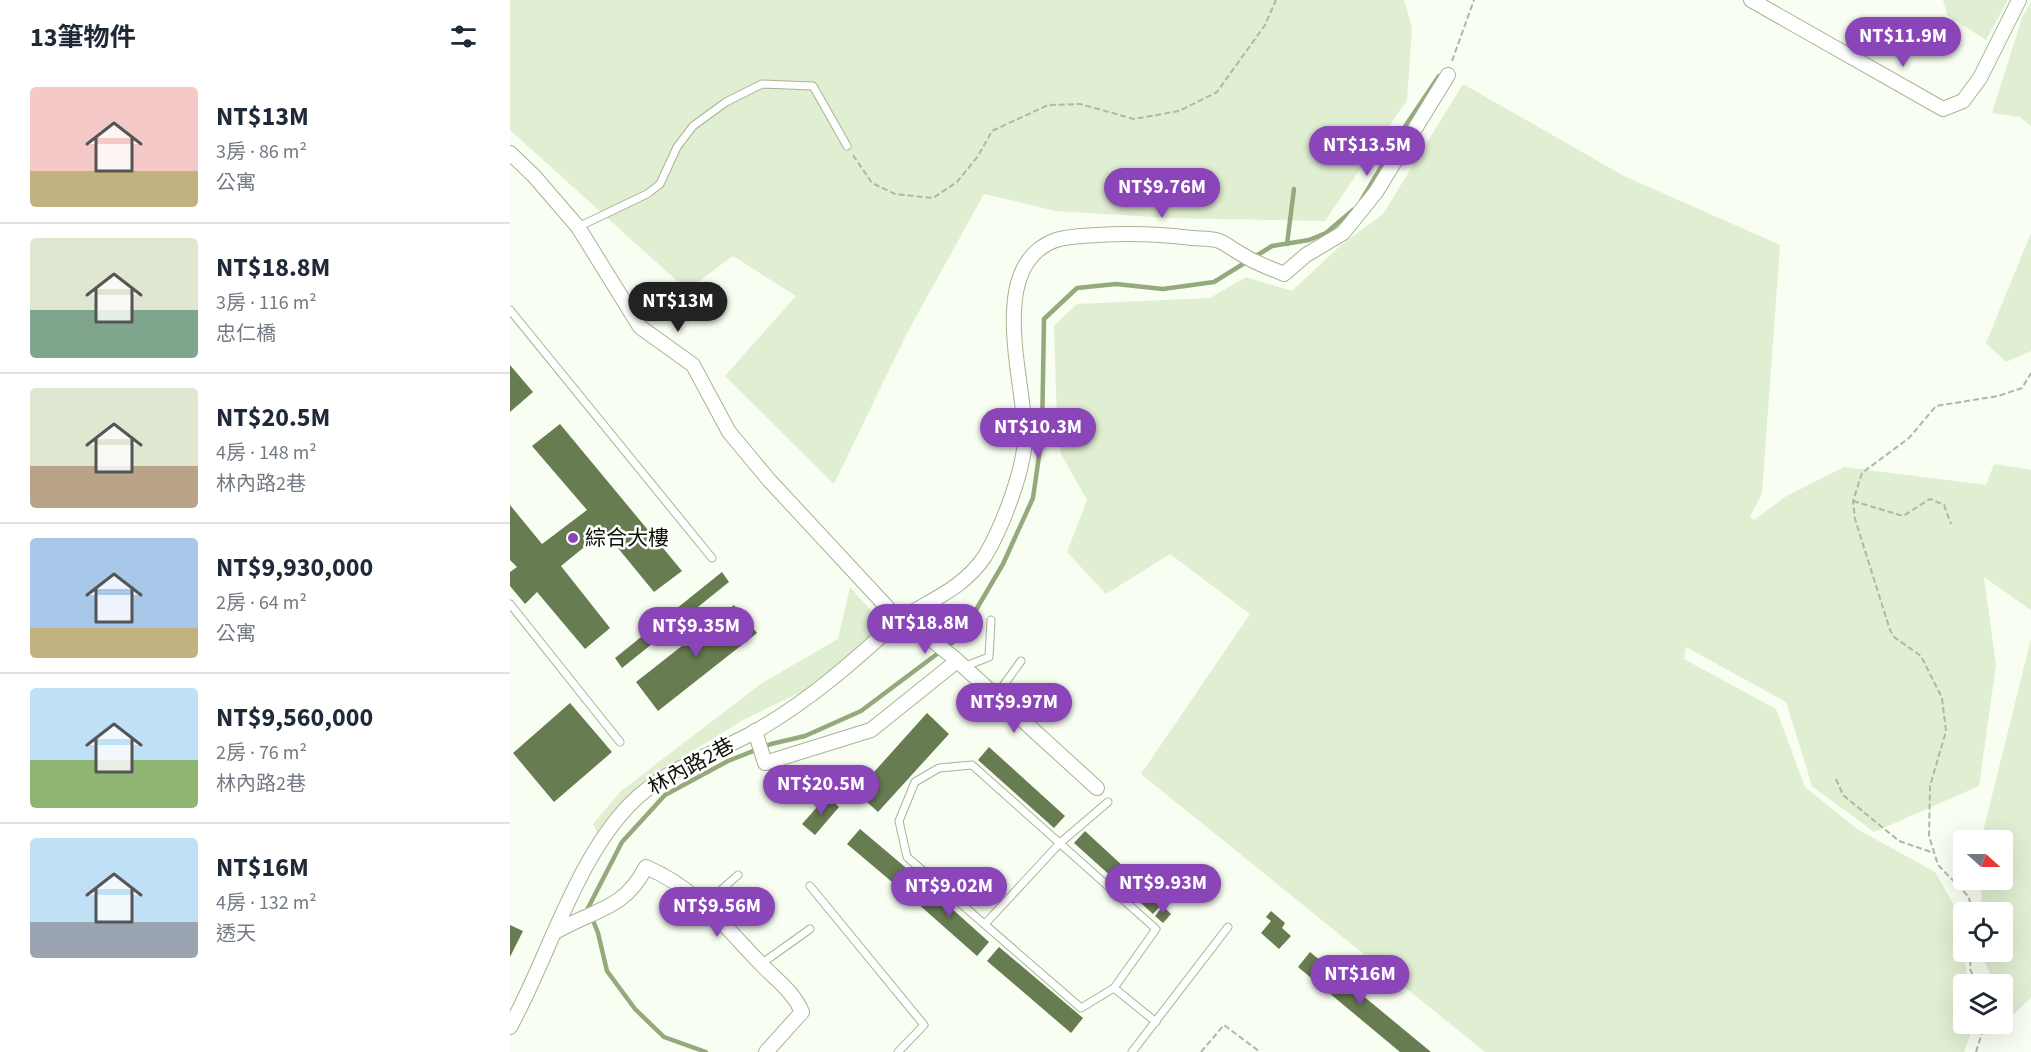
<!DOCTYPE html>
<html lang="zh-TW">
<head>
<meta charset="utf-8">
<style>
	body { margin:0; font-family:"Source Sans 3","Noto Sans TC",sans-serif; background:#f6f6f7; color:#1f2937; height:100vh; display:flex; flex-direction:column; font-size:22px; white-space:nowrap }
	* { box-sizing:border-box; margin:0 }
	p { font-size:20px; color:#747a83 }
	.icon { flex:none; width:33px; height:33px; fill:none; stroke:currentColor; stroke-width:2; stroke-linecap:round; stroke-linejoin:round }
	.map { position:relative; flex:1; overflow:hidden }
	.sheet { display:flex; flex-direction:column; background:#fff; width:510px }
	.sheet>* { flex:none }
	.needle { width:39px; rotate:111deg }
	.fabs { position:absolute; left:1443px; top:830px; display:grid; gap:12px }
	.fabs a { display:grid; place-items:center; width:60px; height:60px; border-radius:6px; background:#fff; box-shadow:0 6px 24px #0002; font-size:30px }
	.price { position:absolute; translate:-50% -51px; padding:0 14px; border-radius:21px; background:#8a45b9; color:#fff; font-size:20px; line-height:39px; filter:drop-shadow(0 2px 3px #0008) }
	.price::after { content:''; position:absolute; left:50%; top:36px; width:18px; height:14px; margin-left:-9px; background:inherit; clip-path:polygon(0 0,100% 0,50% 100%) }
	.price.active { background:#222; color:#fff }
	ul { padding:0; list-style:none }
	li { display:flex; align-items:center; gap:18px; height:150px; padding:0 30px }
	li+li { border-top:2px solid #e0e1e3 }
	li span { display:grid; place-items:center; flex:none; width:168px; height:120px; border-radius:6px; color:#555 }
	li>.icon { margin-inline-start:auto }
	span .icon { width:72px; height:72px; fill:#fffc; stroke-width:1 }
	li b { font-size:26px }
	h2 { display:flex; justify-content:space-between; align-items:center; height:72px; padding:0 30px; font-size:26px }
	main { display:flex; flex:1; min-height:0 }
	.map>svg:first-child { display:block }
</style>
</head>
<body>
<main>
<section class="sheet">
<h2>13筆物件<svg class="icon" aria-label="filters" viewBox="0 0 24 24"><path d="M4 7h16M4 17h16"/><circle cx="9" cy="7" r="2"/><circle cx="15" cy="17" r="2"/></svg></h2>
<ul>
<li><span style="background:linear-gradient(#f6c9c9 70%,#c2b280 0)"><svg class="icon" aria-label="home" viewBox="0 0 24 24"><path d="M3 11l9-7 9 7M6 9v11h12V9"/></svg></span><div><b>NT$13M</b><p>3房 · 86 m²</p><p>公寓</p></div></li>
<li><span style="background:linear-gradient(#dfe7d0 60%,#7fa58c 0)"><svg class="icon" aria-label="home" viewBox="0 0 24 24"><path d="M3 11l9-7 9 7M6 9v11h12V9"/></svg></span><div><b>NT$18.8M</b><p>3房 · 116 m²</p><p>忠仁橋</p></div></li>
<li><span style="background:linear-gradient(#dfe7d0 65%,#b9a48a 0)"><svg class="icon" aria-label="home" viewBox="0 0 24 24"><path d="M3 11l9-7 9 7M6 9v11h12V9"/></svg></span><div><b>NT$20.5M</b><p>4房 · 148 m²</p><p>林內路2巷</p></div></li>
<li><span style="background:linear-gradient(#a9c7e8 75%,#c2b280 0)"><svg class="icon" aria-label="home" viewBox="0 0 24 24"><path d="M3 11l9-7 9 7M6 9v11h12V9"/></svg></span><div><b>NT$9,930,000</b><p>2房 · 64 m²</p><p>公寓</p></div></li>
<li><span style="background:linear-gradient(#bfe0f5 60%,#8fb573 0)"><svg class="icon" aria-label="home" viewBox="0 0 24 24"><path d="M3 11l9-7 9 7M6 9v11h12V9"/></svg></span><div><b>NT$9,560,000</b><p>2房 · 76 m²</p><p>林內路2巷</p></div></li>
<li><span style="background:linear-gradient(#bfe0f5 70%,#9aa5b1 0)"><svg class="icon" aria-label="home" viewBox="0 0 24 24"><path d="M3 11l9-7 9 7M6 9v11h12V9"/></svg></span><div><b>NT$16M</b><p>4房 · 132 m²</p><p>透天</p></div></li>
</ul>
</section>
<div class="map">
<svg width="1521" height="1052" viewBox="0 0 1521 1052">
	<rect width="100%" height="100%" fill="#f8fef1"/>
	<g fill="#e0eed2">
		<path d="M0,0H894L902,28L897,100L815,221L659,218L546,211L474,194L396,335L324,484L215,376L286,296L223,256L177,290L0,130Z"/>
		<path d="M1433,0H1498L1476,40L1437,15Z"/>
		<path d="M1521,2V126L1510,117L1482,113L1512,18Z"/>
		<path d="M953,84L1114,176L1270,245L1252,494L1240,516L1244,520L1275,497L1334,467L1476,485L1484,464L1521,470V610L1474,577L1486,665L1469,786L1364,832L1302,786L1276,702L1176,647L1174,659L1266,709L1295,787L1347,829L1425,872L1453,921L1457,984H1454V1023H1460L1461,1033L1454,1052H975L631,774L740,614L660,554L596,594L557,552L577,500L551,454L547,424L544,326L567,304L700,298L736,277L782,291L831,245L873,214Z"/>
		<path d="M1521,233V351L1496,362L1476,343Z"/>
		<path d="M340,587L366,616L362,635L310,683L233,720L149,772L114,802L88,834L83,824L111,791L252,683L328,639Z"/>
		<path d="M1521,639V998L1499,1018L1493,1003L1492,984H1484L1475,962L1474,951H1492V912H1472L1471,879H1492V840H1471Z"/>
	</g>
	<g fill="none" stroke-linecap="round" stroke-linejoin="round">
		<g stroke="#94aa7d" stroke-width="4.5">
			<path d="M851,201L896,125L929,76"/>
			<path d="M777,244L784,189"/>
			<path d="M196,1052L154,1037L125,1009L97,971L88,933L78,908L112,842L155,795L218,761L261,744L295,736L351,711L443,642L463,615L493,564L523,498L532,435L534,319L567,288L606,284L653,289L704,282L762,246L799,240L816,233L843,210"/>
		</g>
	</g>
	<g fill="#687c51">
		<path d="M0,365L23,392L0,412Z"/>
		<path d="M50,424L172,571L144,592L94,531L51,566L100,628L75,649L27,592L15,604L0,586V572L7,567L0,560V505L32,544L77,510L22,446Z"/>
		<path d="M212,572L219,582L112,668L105,658Z"/>
		<path d="M224,605L247,633L148,711L126,682Z"/>
		<path d="M60,703L102,752L44,802L3,753Z"/>
		<path d="M417,713L439,734L368,812L346,792Z"/>
		<path d="M479,747L555,816L544,828L468,760Z"/>
		<path d="M317,796L329,807L305,835L292,824Z"/>
		<path d="M350,829L401,872L388,887L337,844Z"/>
		<path d="M575,831L653,903L643,914L564,843Z"/>
		<path d="M411,881L479,942L467,956L398,895Z"/>
		<path d="M653,906L661,914L653,923L645,916Z"/>
		<path d="M761,911L775,923L772,928L781,936L769,949L751,933L761,921L756,917Z"/>
		<path d="M0,925L13,931L0,957Z"/>
		<path d="M489,947L573,1018L561,1033L477,961Z"/>
		<path d="M800,952L921,1052H890L788,967Z"/>
	</g>
	<g fill="none" stroke-linecap="round" stroke-linejoin="round">
		<defs>
			<g id="service">
				<path d="M68,227L137,194L150,184L167,147L183,126L216,102L252,84L303,86L337,146"/>
				<path d="M0,310L202,558"/>
				<path d="M0,604L110,742"/>
				<path d="M453,667L479,657L481,620"/>
				<path d="M485,697L511,661"/>
				<path d="M300,886L414,1025L388,1052"/>
				<path d="M194,905L228,875"/>
				<path d="M475,924L550,843L598,802"/>
				<path d="M251,964L300,929"/>
				<path d="M604,988L571,1008L397,857L389,821L405,782L429,768L462,765L646,929L604,988L646,1022"/>
				<path d="M622,1052L718,927"/>
			</g>
			<g id="minor">
				<path d="M1241,0L1433,109L1453,101L1470,78L1509,0"/>
				<path d="M0,153L24,176L68,227L130,327L183,365L219,432L259,480L389,620C344,661 299,701 246,731C207,753 165,765 130,795C68,849 40,955 0,1027"/>
				<path d="M389,620C421,600 454,588 475,556C492,528 515,468 515,436C515,382 475,265 546,240C559,236 574,236 587,235C619,233 650,234 682,238C690,239 701,238 709,241C717,244 725,251 733,255C745,263 760,268 774,274L796,255L833,233L866,192L938,75"/>
				<path d="M389,620L408,629L443,657L587,788"/>
				<path d="M245,731L255,763L361,730L447,661"/>
				<path d="M47,931C85,909 114,910 136,867C187,889 214,926 251,964C266,980 283,991 292,1012L256,1052"/>
			</g>
		</defs>
		<use href="#service" stroke="#a5b595" stroke-width="9"/>
		<use href="#minor" stroke="#a5b595" stroke-width="16"/>
		<g stroke="#b0b6aa" stroke-width="2" stroke-dasharray="6 3" stroke-linecap="butt">
			<path d="M942,61L964,0"/>
			<path d="M343,155L362,183L385,194L423,198L447,182L468,156L482,131L538,105L570,104L624,119L669,111L707,92L755,25L766,0"/>
			<path d="M1343,501L1393,516L1420,499L1434,505L1441,524"/>
			<path d="M1326,779L1333,795L1389,841L1424,853"/>
			<path d="M1464,912L1458,896L1428,865L1419,836L1420,786L1436,731L1432,698L1411,656L1384,637L1380,630L1345,519L1343,501L1352,473L1399,438L1426,406L1488,396L1512,388L1521,373"/>
			<path d="M1461,951L1460,969L1467,984"/>
			<path d="M691,1052L714,1025L750,1052"/>
			<path d="M1466,1052L1475,1023"/>
		</g>
		<use href="#service" stroke="#fff" stroke-width="7"/>
		<use href="#minor" stroke="#fff" stroke-width="14"/>
	</g>
	<circle fill="#8a45b9" stroke="#fff" stroke-width="2" cx="63" cy="538" r="6"/>
	<g text-anchor="middle" stroke-width="5" stroke-linejoin="round" paint-order="stroke">
		<g font-size="21" fill="#0d1207" stroke="#fff" text-anchor="start">
			<text x="75" y="545">綜合大樓</text>
		</g>
		<g font-size="21" fill="#0d1207" stroke="#fff">
			<text transform="translate(181 766) rotate(-29)" y="7">林內路2巷</text>
		</g>
	</g>
</svg>
<div class="fabs">
<a><svg class="needle" viewBox="-14 -14 28 28"><path d="M0-13l5 13h-10z" fill="#e53935"/><path d="M0 13l5-13h-10z" fill="#747a83"/></svg></a>
<a><svg class="icon" aria-label="locate" viewBox="0 0 24 24"><circle cx="12" cy="12" r="6"/><path d="M12 2v4M12 18v4M2 12h4M18 12h4"/></svg></a>
<a><svg class="icon" aria-label="layers" viewBox="0 0 24 24"><path d="M12 4l9 5-9 5-9-5zM3 14l9 5 9-5"/></svg></a>
</div>
<b class="price" style="left:1393px;top:68px">NT$11.9M</b>
<b class="price" style="left:857px;top:177px">NT$13.5M</b>
<b class="price" style="left:652px;top:219px">NT$9.76M</b>
<b class="price active" style="left:168px;top:333px">NT$13M</b>
<b class="price" style="left:528px;top:459px">NT$10.3M</b>
<b class="price" style="left:415px;top:655px">NT$18.8M</b>
<b class="price" style="left:186px;top:658px">NT$9.35M</b>
<b class="price" style="left:504px;top:734px">NT$9.97M</b>
<b class="price" style="left:311px;top:816px">NT$20.5M</b>
<b class="price" style="left:653px;top:915px">NT$9.93M</b>
<b class="price" style="left:439px;top:918px">NT$9.02M</b>
<b class="price" style="left:207px;top:938px">NT$9.56M</b>
<b class="price" style="left:850px;top:1006px">NT$16M</b>
</div>
</main>
</body>
</html>
